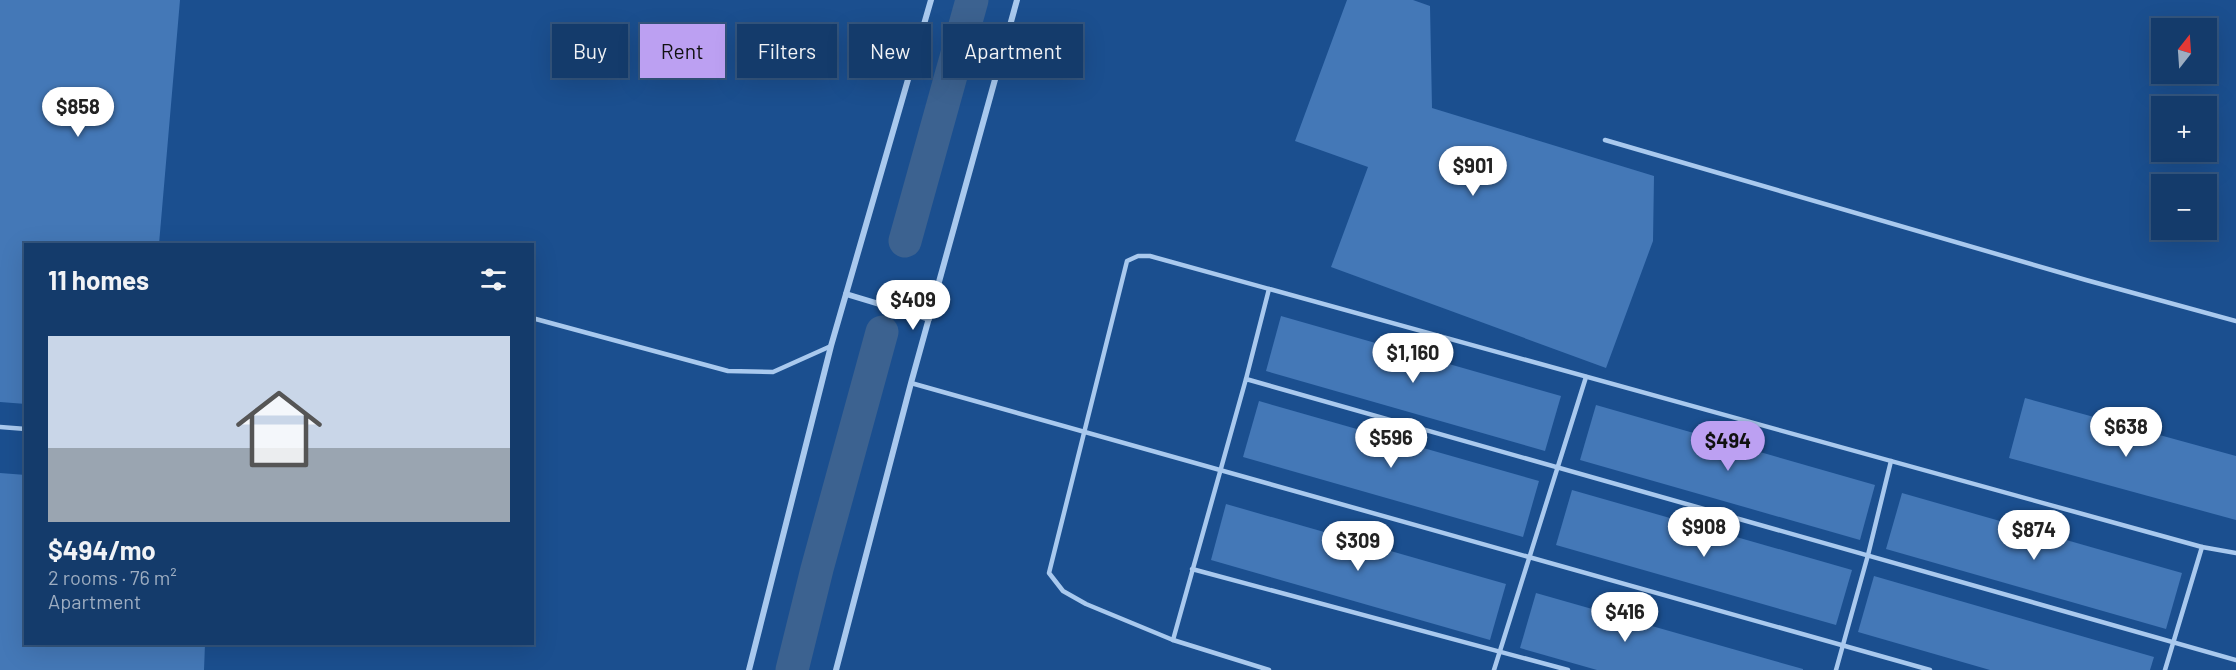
<!DOCTYPE html>
<html lang="en">
<head>
<meta charset="utf-8">
<style>
	body { margin:0; font-family:Barlow,sans-serif; background:#214673; color:#f1f3f6; height:100vh; display:flex; flex-direction:column; font-size:22px; white-space:nowrap }
	* { box-sizing:border-box; margin:0 }
	p { font-size:20px; color:#9dadc1 }
	.icon { flex:none; width:33px; height:33px; fill:none; stroke:currentColor; stroke-width:2; stroke-linecap:round; stroke-linejoin:round }
	.map { position:relative; flex:1; overflow:hidden }
	.sheet { position:absolute; left:24px; top:243px; width:510px; height:402px; display:flex; flex-direction:column; background:#143b6b; border-radius:0px; box-shadow:0 6px 24px #0002,0 0 0 2px #33557e }
	.sheet>* { flex:none }
	.banner { position:absolute; left:552px; top:24px; width:570px; height:54px; display:flex; gap:12px }
	.needle { width:39px; rotate:17deg }
	.tools { position:absolute; left:2151px; top:18px; display:grid; gap:12px }
	.tools a { display:grid; place-items:center; width:66px; height:66px; border-radius:0px; background:#143b6b; box-shadow:0 6px 24px #0002,0 0 0 2px #33557e; font-size:30px }
	.price { position:absolute; translate:-50% -51px; padding:0 14px; border-radius:21px; background:#fff; color:#222; font-size:20px; line-height:39px; filter:drop-shadow(0 2px 3px #0008) }
	.price::after { content:''; position:absolute; left:50%; top:36px; width:18px; height:14px; margin-left:-9px; background:inherit; clip-path:polygon(0 0,100% 0,50% 100%) }
	.price.active { background:#bca0f2; color:#111 }
	ul { padding:0; list-style:none }
	li { display:grid; align-content:center; gap:12px; height:318px; padding:0 24px }
	li span { display:grid; place-items:center; height:186px; border-radius:0px; color:#555 }
	li>.icon { margin-inline-start:auto }
	span .icon { width:108px; height:108px; fill:#fffc; stroke-width:1 }
	li b { font-size:26px }
	h2 { display:flex; justify-content:space-between; align-items:center; height:72px; padding:0 24px; font-size:26px }
	.pill { padding:0 21px; border-radius:0px; background:#143b6b; box-shadow:0 6px 24px #0002,0 0 0 2px #33557e; font-size:21px; line-height:54px }
	.pill.active { background:#bca0f2; color:#111 }
	.map>svg:first-child { display:block }
</style>
</head>
<body>
<div class="map">
<svg width="2236" height="670" viewBox="0 0 2236 670">
	<rect width="100%" height="100%" fill="#1b4f8f"/>
	<g fill="none" stroke-linecap="round" stroke-linejoin="round">
		<g stroke="#3c6290" stroke-width="33">
			<path d="M905,241L972,0"/>
			<path d="M792,670L817,569L882,332"/>
		</g>
	</g>
	<g fill="#4478b7">
		<path d="M0,0H180L159,244H26V404L0,402Z"/>
		<path d="M1347,0H1413L1430,6L1432,108L1654,176L1653,241L1606,368L1331,267L1368,167L1295,141Z"/>
		<path d="M1281,316L1561,396L1545,451L1266,371Z"/>
		<path d="M2025,398L2236,456V520L2009,458Z"/>
		<path d="M1259,401L1539,481L1523,537L1243,457Z"/>
		<path d="M1596,405L1875,485L1860,540L1580,460Z"/>
		<path d="M0,473L26,475V644H205L204,670H0Z"/>
		<path d="M1572,490L1852,570L1836,625L1556,545Z"/>
		<path d="M1902,493L2182,573L2166,629L1886,549Z"/>
		<path d="M1226,504L1506,584L1490,640L1211,560Z"/>
		<path d="M1874,576L2154,657L2150,670H1990L1858,632Z"/>
		<path d="M1536,593L1803,669V670H1597L1520,648Z"/>
	</g>
	<g fill="none" stroke-linecap="round" stroke-linejoin="round">
		<g stroke="#a9c9ee" stroke-width="4.5">
			<path d="M1605,140L2086,280L2236,321"/>
			<path d="M532,318L728,371L773,372L831,346"/>
			<path d="M1246,379L1269,289"/>
			<path d="M911,383L1930,670"/>
			<path d="M0,427L26,429"/>
			<path d="M2202,547L2236,553"/>
			<path d="M1192,569L1568,670"/>
			<path d="M1173,640L1246,379L2236,660"/>
			<path d="M1269,670L1173,640L1086,604L1063,591L1049,573L1127,261L1138,256H1150L2202,547L2165,670"/>
			<path d="M1494,670L1586,377"/>
			<path d="M1836,670L1868,555L1891,461"/>
		</g>
		<g stroke="#a9c9ee" stroke-width="6">
			<path d="M846,294L929,319"/>
			<path d="M749,670L831,346L931,0"/>
			<path d="M836,670L911,383L1017,0"/>
		</g>
	</g>
</svg>
<div class="tools">
<a><svg class="needle" viewBox="-14 -14 28 28"><path d="M0-13l5 13h-10z" fill="#e53935"/><path d="M0 13l5-13h-10z" fill="#9dadc1"/></svg></a>
<a>+</a>
<a>−</a>
</div>
<b class="price" style="left:78px;top:138px">$858</b>
<b class="price" style="left:1473px;top:197px">$901</b>
<b class="price" style="left:913px;top:331px">$409</b>
<b class="price" style="left:1413px;top:384px">$1,160</b>
<b class="price" style="left:2126px;top:458px">$638</b>
<b class="price" style="left:1391px;top:469px">$596</b>
<b class="price active" style="left:1728px;top:472px">$494</b>
<b class="price" style="left:1704px;top:558px">$908</b>
<b class="price" style="left:2034px;top:561px">$874</b>
<b class="price" style="left:1358px;top:572px">$309</b>
<b class="price" style="left:1625px;top:643px">$416</b>
<div class="banner">
<a class="pill">Buy</a>
<a class="pill active">Rent</a>
<a class="pill">Filters</a>
<a class="pill">New</a>
<a class="pill">Apartment</a>
</div>
<section class="sheet">
<h2>11 homes<svg class="icon" aria-label="filters" viewBox="0 0 24 24"><path d="M4 7h16M4 17h16"/><circle cx="9" cy="7" r="2"/><circle cx="15" cy="17" r="2"/></svg></h2>
<ul>
<li><span style="background:linear-gradient(#c9d6e8 60%,#9aa5b1 0)"><svg class="icon" aria-label="home" viewBox="0 0 24 24"><path d="M3 11l9-7 9 7M6 9v11h12V9"/></svg></span><div><b>$494/mo</b><p>2 rooms · 76 m²</p><p>Apartment</p></div></li>
</ul>
</section>
</div>
</body>
</html>
